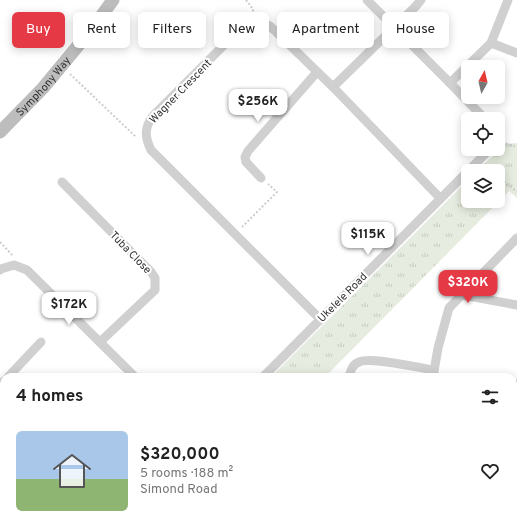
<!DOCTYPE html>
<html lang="en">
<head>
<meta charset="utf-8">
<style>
	body { margin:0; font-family:Overpass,sans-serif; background:#f6f6f6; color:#222; height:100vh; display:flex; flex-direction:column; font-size:15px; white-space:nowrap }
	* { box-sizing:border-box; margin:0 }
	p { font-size:13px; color:#767676 }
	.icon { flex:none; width:22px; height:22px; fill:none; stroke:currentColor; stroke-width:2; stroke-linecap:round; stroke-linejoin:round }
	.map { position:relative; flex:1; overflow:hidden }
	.drawer { position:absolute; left:0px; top:373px; width:517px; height:156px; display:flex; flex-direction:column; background:#fff; border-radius:12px 12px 0 0; box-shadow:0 2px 10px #0003 }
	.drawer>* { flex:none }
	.top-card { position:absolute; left:12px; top:12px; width:493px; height:36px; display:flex; gap:8px }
	.needle { width:26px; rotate:8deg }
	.fabs { position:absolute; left:461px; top:60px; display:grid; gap:8px }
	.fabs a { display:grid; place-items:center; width:44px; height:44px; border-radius:6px; background:#fff; box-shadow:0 2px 10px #0003; font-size:20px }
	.price { position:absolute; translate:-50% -34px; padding:0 9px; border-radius:8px; background:#fff; color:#222; font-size:13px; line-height:26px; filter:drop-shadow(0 1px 2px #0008) }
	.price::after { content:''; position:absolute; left:50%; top:24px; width:12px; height:9px; margin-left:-6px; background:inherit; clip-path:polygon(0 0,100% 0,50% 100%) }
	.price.current { background:#e63946; color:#fff }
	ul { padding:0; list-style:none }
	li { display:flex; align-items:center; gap:12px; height:100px; padding:0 16px }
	li span { display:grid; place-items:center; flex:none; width:112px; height:80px; border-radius:6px; color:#555 }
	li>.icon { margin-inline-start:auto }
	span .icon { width:48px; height:48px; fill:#fffc; stroke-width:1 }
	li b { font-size:17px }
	h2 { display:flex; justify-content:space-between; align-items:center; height:48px; padding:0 16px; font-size:17px }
	.chip { padding:0 14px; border-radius:6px; background:#fff; box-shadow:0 2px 10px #0003; font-size:14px; line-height:36px }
	.chip.current { background:#e63946; color:#fff }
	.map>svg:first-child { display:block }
</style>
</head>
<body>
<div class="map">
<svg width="517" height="529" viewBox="0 0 517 529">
	<defs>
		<pattern id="grass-tufts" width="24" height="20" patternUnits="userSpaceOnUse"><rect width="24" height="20" fill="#e6ecdf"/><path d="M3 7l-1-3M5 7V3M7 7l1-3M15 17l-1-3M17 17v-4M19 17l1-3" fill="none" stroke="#c6cbc0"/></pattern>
	</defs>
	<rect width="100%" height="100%" fill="#fff"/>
	<g fill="url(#grass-tufts)">
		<path d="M517,143V198L509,191L325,377H271L468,180V201H498V171H477L505,144Z"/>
		<path d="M123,525H224L223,529H119Z"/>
	</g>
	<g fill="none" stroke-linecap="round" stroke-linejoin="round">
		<g stroke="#cdcdcd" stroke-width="2" stroke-dasharray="2 2" stroke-linecap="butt">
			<path d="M246,0L253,9V13"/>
			<path d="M70,74L136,137"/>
			<path d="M498,141L517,147"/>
			<path d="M483,168L489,171"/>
			<path d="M498,176L517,192"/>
			<path d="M242,227L277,192L268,184"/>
			<path d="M0,242L13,256"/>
			<path d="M199,525L200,529"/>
			<path d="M213,529L214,525"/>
		</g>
		<g stroke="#d0d0d0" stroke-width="9">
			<path d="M367,0L450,83L485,119"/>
			<path d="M491,43L517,53"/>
			<path d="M450,83L491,43L508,0"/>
			<path d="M333,87L415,7L421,0"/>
			<path d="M261,178L246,162L245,157L248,151L317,72"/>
			<path d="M62,182L151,272L155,278V290L100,342"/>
			<path d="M0,270L1,269L14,265L27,270L135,377"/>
			<path d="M463,295L517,305"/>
			<path d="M320,319L151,150C145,137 144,129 152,117L242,27C252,22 259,22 270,26L333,87L440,198"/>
			<path d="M8,377L41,342"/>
			<path d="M263,377L490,149"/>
			<path d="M349,377C351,370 352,365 359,362C370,356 419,368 434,370"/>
			<path d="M433,377L438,348L449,308L517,238"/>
			<path d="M0,385L4,381"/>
			<path d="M513,402L517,384"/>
			<path d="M513,474L517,475"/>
			<path d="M0,484L4,488"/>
			<path d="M0,507L4,503"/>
			<path d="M41,525L45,529"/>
			<path d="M112,529L116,525"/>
			<path d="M402,529V525"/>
		</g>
		<path stroke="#bdbdbd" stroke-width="13" id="s1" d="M0,132L43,88L91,30L113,0"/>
	</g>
	<g text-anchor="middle" stroke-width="4" stroke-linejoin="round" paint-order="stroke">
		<g font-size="11" fill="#333" stroke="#fff">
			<text dy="4" stroke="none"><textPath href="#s1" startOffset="63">Symphony Way</textPath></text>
			<text transform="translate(180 91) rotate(-46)" y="4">Wagner Crescent</text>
			<text transform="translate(131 252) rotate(46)" y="4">Tuba Close</text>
			<text transform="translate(342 297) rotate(-45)" y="4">Ukelele Road</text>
		</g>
	</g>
</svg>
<div class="fabs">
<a><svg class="needle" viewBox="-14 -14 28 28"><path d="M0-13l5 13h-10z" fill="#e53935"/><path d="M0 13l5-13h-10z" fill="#767676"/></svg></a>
<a><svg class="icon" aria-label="locate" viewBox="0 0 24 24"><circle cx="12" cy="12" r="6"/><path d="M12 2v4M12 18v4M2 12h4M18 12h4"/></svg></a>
<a><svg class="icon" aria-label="layers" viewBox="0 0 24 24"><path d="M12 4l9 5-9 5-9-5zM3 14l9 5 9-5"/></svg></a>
</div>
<b class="price" style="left:258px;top:123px">$256K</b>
<b class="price" style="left:368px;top:256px">$115K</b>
<b class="price current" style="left:468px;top:304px">$320K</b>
<b class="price" style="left:69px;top:326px">$172K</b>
<div class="top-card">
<a class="chip current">Buy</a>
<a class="chip">Rent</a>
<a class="chip">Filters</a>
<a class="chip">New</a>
<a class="chip">Apartment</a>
<a class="chip">House</a>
</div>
<section class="drawer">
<h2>4 homes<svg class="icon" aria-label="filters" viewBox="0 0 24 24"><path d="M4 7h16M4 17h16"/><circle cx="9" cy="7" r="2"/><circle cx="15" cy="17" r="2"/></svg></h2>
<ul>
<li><span style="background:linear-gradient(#a9c7e8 60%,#8fb573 0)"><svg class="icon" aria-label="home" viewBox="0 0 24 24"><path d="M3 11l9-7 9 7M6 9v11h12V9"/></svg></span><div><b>$320,000</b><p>5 rooms · 188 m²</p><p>Simond Road</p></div><svg class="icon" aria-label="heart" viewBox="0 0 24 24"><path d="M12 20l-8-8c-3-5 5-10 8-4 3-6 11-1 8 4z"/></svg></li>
</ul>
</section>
</div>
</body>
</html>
